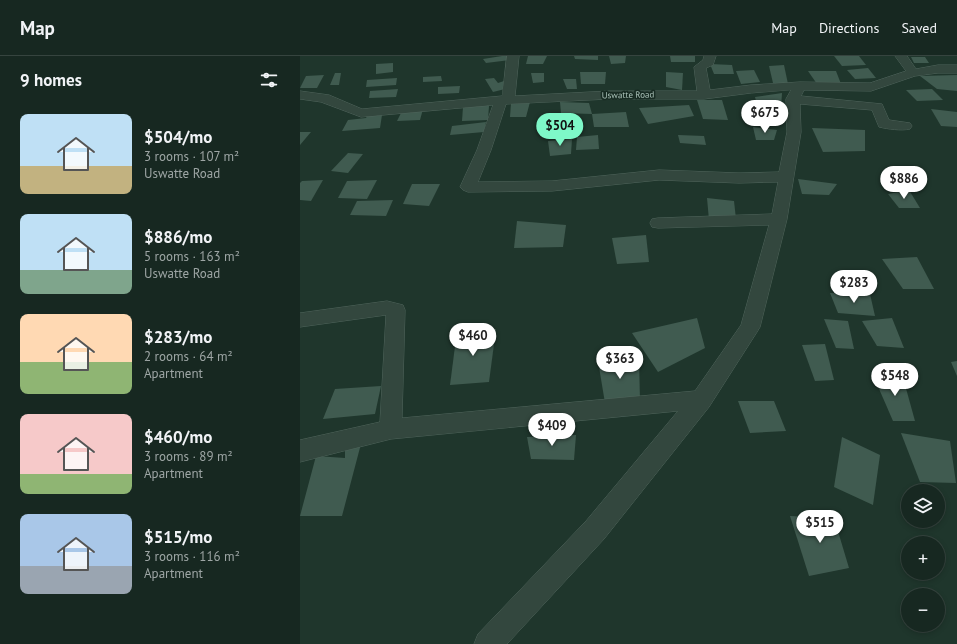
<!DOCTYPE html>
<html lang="en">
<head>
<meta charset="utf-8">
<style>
	body { margin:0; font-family:"PT Sans",sans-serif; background:#24342e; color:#f1f3f6; height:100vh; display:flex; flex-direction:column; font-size:15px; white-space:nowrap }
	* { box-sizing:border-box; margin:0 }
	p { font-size:13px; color:#9ea6a5 }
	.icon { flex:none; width:22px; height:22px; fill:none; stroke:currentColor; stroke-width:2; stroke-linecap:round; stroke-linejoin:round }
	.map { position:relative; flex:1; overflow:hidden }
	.details { display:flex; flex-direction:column; background:#172821; width:300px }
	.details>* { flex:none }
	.buttons { position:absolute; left:601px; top:428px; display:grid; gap:8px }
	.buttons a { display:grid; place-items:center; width:44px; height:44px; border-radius:50%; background:#172821; box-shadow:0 2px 6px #0003,0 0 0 1px #36443f; font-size:20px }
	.price { position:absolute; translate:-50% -34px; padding:0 9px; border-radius:14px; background:#fff; color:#222; font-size:13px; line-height:26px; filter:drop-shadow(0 1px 2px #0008) }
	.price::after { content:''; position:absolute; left:50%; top:24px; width:12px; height:9px; margin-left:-6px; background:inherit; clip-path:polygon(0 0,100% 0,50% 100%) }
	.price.active { background:#7ef8c8; color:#111 }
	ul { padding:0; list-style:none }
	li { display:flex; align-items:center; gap:12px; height:100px; padding:0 20px }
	li span { display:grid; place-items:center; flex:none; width:112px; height:80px; border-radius:8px; color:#555 }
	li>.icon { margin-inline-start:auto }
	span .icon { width:48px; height:48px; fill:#fffc; stroke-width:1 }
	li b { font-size:17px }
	h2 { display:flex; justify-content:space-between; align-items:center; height:48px; padding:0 20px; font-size:17px }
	header { display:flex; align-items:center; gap:24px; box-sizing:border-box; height:56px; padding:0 20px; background:#172821; border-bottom:1px solid #36443f }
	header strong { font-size:19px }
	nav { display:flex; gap:22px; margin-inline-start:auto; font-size:14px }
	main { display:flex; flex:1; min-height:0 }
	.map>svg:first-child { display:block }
</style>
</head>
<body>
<header>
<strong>Map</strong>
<nav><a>Map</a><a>Directions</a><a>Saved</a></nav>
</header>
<main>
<section class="details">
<h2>9 homes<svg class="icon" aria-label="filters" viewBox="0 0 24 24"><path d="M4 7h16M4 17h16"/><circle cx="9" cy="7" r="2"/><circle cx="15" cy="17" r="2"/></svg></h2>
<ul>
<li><span style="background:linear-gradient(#bfe0f5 65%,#c2b280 0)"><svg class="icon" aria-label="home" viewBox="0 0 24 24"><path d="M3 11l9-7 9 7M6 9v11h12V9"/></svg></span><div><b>$504/mo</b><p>3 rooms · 107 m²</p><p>Uswatte Road</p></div></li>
<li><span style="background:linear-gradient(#bfe0f5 70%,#7fa58c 0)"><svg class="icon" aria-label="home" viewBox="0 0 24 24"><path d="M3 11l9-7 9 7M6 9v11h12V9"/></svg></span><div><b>$886/mo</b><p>5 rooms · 163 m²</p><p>Uswatte Road</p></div></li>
<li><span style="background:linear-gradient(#ffd9b3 60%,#8fb573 0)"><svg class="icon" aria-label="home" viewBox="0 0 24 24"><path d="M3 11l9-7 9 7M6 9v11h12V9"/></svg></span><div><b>$283/mo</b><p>2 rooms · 64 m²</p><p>Apartment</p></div></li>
<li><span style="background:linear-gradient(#f6c9c9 75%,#8fb573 0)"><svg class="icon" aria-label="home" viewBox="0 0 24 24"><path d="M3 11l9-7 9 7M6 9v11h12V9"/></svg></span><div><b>$460/mo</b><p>3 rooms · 89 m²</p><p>Apartment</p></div></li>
<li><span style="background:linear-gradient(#a9c7e8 65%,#9aa5b1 0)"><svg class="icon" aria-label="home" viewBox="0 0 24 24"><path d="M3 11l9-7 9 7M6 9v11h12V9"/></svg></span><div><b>$515/mo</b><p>3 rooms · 116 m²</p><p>Apartment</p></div></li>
</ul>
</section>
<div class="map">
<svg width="657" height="588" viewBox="0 0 657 588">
	<rect width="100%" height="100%" fill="#1f362c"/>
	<g fill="#405b50">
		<path d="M202,0H209L210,4L186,7L183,3Z"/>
		<path d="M228,0H247L243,8H226Z"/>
		<path d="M274,0H298V4L275,3Z"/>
		<path d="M309,0H326L325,7L311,8Z"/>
		<path d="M370,0H395V6H371Z"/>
		<path d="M534,0H559L566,9L542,10Z"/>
		<path d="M611,1H625L629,7H614Z"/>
		<path d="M93,7V16L76,18V8Z"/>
		<path d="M410,8L432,9L434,18H414Z"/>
		<path d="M484,9L488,28L473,27L469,10Z"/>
		<path d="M568,12L576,22L555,23L547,14Z"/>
		<path d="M454,14L460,26L441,28L436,15Z"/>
		<path d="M508,15H536L541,28H517Z"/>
		<path d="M280,16H306L305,28H281Z"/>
		<path d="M366,16L383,17L382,34L366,31Z"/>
		<path d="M35,17H41L39,29H30Z"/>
		<path d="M231,17H244V26L233,27Z"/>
		<path d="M24,19L17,32H0L6,20Z"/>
		<path d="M657,19V35L637,33L620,20Z"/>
		<path d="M141,20L142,25L123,26V21Z"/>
		<path d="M97,22L96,29L66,31L67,24Z"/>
		<path d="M194,22L198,27L204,25L209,32L193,36L185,23Z"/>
		<path d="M263,23H276L277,33H267Z"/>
		<path d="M160,30L159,37L138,38V31Z"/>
		<path d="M98,33L96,41L69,42L70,35Z"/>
		<path d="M632,33L643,44L617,45L606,34Z"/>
		<path d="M482,37L481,54L458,53L455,41Z"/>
		<path d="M397,44H422L428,64L403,63Z"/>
		<path d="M230,46L226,61H210L211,47Z"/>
		<path d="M260,46L289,47L292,58L261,57Z"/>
		<path d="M169,49L189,50L188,64L162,65L163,51Z"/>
		<path d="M389,49L394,60L348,68L339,52Z"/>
		<path d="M123,53L120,64L97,65L101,57Z"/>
		<path d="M631,53L657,56V71L641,70Z"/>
		<path d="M326,56L329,71H294L292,58Z"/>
		<path d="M82,59L80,72L42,75L48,64L66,62L67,60Z"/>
		<path d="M186,66L184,76L150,79L152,70Z"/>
		<path d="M453,71L477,74L474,84H456Z"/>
		<path d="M512,72L565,74V95L523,96Z"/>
		<path d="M0,76H11L0,89Z"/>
		<path d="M298,79L299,93L276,94L277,81Z"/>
		<path d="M378,79L404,80L406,89L380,87Z"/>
		<path d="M272,83L271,98L250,100L248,85Z"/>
		<path d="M48,97L63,98L48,117L31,115Z"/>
		<path d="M498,123L537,128L529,139L502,138Z"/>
		<path d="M23,124L11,145L0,144V127L2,125Z"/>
		<path d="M77,124L67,143L38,142L47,125Z"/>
		<path d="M112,128H140L129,150L103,148Z"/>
		<path d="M609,134L620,152H599L588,138Z"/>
		<path d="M407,142L434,145L436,163L409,164Z"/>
		<path d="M93,144L86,160L50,159L57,145Z"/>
		<path d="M217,165L266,169L263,191L214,192Z"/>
		<path d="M346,179L349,206L317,208L312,182Z"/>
		<path d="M617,201L634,233H603L582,203Z"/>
		<path d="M530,237L570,238L575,260L538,257Z"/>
		<path d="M397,262L405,292L358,316L332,277Z"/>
		<path d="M592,262L604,292L577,290L562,265Z"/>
		<path d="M524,263L548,265L554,293L536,292Z"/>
		<path d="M196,273L189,326L150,329L157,275Z"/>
		<path d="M525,288L534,324L515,325L502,289Z"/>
		<path d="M339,303L340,345L305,347L298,305Z"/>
		<path d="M657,305V320L651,306Z"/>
		<path d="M602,318L615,365H593L573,319Z"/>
		<path d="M81,330L75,358L23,363L35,333Z"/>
		<path d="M438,345H474L486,375L450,377Z"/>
		<path d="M601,377L650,385L656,427L620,426Z"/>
		<path d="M276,379L274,404L231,403L227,381Z"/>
		<path d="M542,381L580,399L573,449L534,431Z"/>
		<path d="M62,384L42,460H0L16,400L45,402V388Z"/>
		<path d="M490,460L534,462L549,512L509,520Z"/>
	</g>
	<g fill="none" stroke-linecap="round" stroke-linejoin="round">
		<defs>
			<path id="minor" d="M207,0H219L215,40L309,35H397L394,11L403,4L404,0H416L413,9L406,12L410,34L451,29L500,26L570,27L606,15L595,0H607L616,13L638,9H657V17H638L615,20L571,35L504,34L501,40L582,48L589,64L610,67L612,70L610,73C601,75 588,73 579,71L572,54L500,48L501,76L487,163L460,271L457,276L409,351L304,483L207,588H174L178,578L286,465L378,355L91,383L0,406V384L80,366L86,259L0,271V257L87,245L103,249L105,254L102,362L395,335L441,269L469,169L358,172L352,171L350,167L352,163L358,162L472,158L478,126L439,127L359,124L252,135L168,136L163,134L160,131L177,94L193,49L61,61L21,46L0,43V35L29,39L62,53L202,40ZM491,34L486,43L487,76L479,116L439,117L359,114L252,125L178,126L191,94L206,48L309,43H404L451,37Z"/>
		</defs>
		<use href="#minor" stroke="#50655c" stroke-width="1"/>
		<use href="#minor" fill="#33473e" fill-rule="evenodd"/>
	</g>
	<g text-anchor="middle" stroke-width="3.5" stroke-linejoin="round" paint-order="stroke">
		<g font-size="9" fill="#adc4bb" stroke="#182b23">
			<text transform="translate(328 39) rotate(-1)" y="3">Uswatte Road</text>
		</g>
	</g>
</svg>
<div class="buttons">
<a><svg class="icon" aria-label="layers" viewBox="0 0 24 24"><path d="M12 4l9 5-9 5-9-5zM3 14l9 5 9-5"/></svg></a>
<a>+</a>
<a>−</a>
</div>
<b class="price" style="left:465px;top:78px">$675</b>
<b class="price active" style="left:260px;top:91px">$504</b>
<b class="price" style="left:604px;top:144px">$886</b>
<b class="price" style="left:554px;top:248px">$283</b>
<b class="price" style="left:173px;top:301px">$460</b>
<b class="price" style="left:320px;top:324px">$363</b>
<b class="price" style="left:595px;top:341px">$548</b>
<b class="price" style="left:252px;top:391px">$409</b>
<b class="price" style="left:520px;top:488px">$515</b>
</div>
</main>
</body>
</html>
